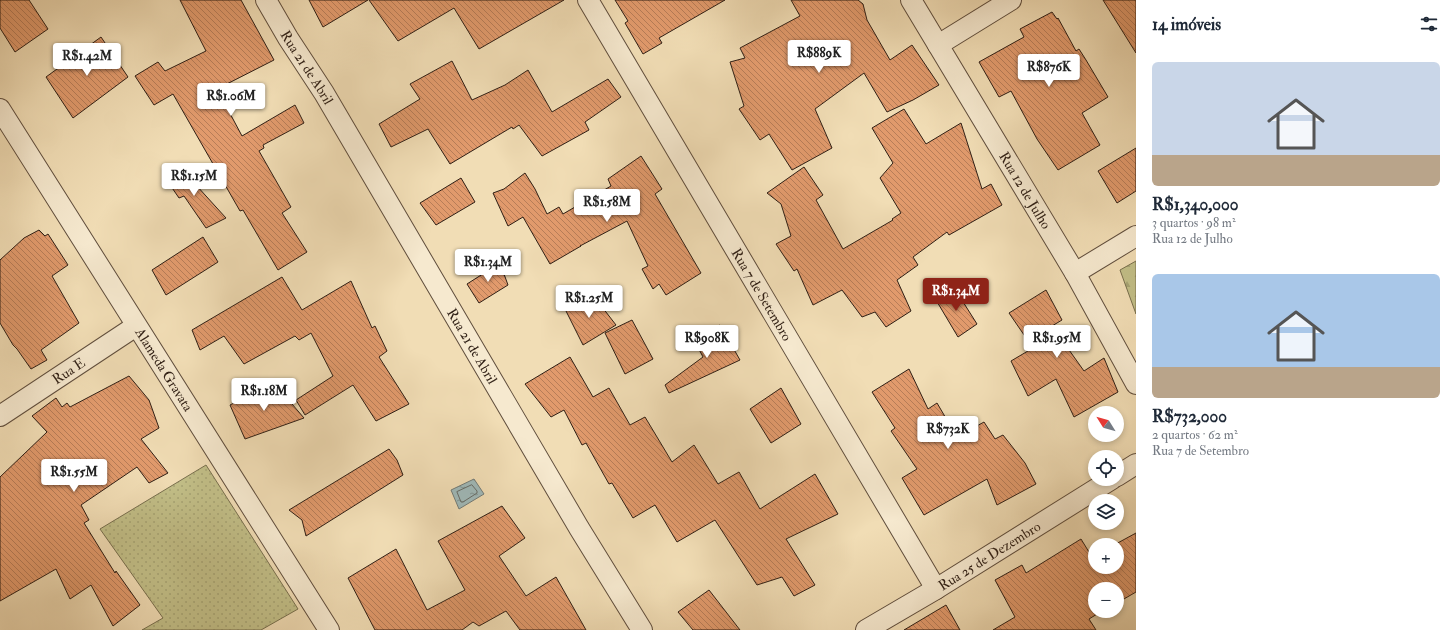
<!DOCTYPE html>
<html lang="pt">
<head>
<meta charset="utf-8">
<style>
	body { margin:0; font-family:"IM FELL Double Pica",serif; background:#f6f6f7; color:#1f2937; height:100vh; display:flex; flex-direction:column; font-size:15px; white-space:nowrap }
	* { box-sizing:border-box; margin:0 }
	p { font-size:13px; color:#747a83 }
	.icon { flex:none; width:22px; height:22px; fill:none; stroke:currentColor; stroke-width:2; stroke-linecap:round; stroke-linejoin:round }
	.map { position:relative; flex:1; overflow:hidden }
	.side { display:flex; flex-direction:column; background:#fff; width:320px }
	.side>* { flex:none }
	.needle { width:26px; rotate:307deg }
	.tools { position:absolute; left:1088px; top:406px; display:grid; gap:8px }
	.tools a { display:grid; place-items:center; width:36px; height:36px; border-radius:50%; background:#fff; box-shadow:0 2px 6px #0003; font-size:20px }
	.price { position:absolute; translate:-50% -34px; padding:0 9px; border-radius:4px; background:#fff; color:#222; font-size:13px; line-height:26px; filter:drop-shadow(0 1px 2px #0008) }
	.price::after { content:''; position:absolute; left:50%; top:24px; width:12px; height:9px; margin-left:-6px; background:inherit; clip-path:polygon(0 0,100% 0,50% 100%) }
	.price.selected { background:#8f2418; color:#fff }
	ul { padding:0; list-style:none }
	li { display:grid; align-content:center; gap:8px; height:212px; padding:0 16px }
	li span { display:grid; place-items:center; height:124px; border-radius:6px; color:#555 }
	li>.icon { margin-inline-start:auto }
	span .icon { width:72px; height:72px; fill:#fffc; stroke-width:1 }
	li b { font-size:17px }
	h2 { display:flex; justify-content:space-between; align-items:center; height:48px; padding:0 16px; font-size:17px }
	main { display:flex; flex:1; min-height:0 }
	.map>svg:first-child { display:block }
</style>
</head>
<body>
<main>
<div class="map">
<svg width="1136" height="630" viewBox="0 0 1136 630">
	<defs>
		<pattern id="grass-dots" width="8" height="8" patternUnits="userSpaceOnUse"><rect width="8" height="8" fill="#c2bf88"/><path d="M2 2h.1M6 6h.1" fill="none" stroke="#a7a474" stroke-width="1.8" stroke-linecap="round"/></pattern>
		<pattern id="forest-firs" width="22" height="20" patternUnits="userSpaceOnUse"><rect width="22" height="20" fill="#c2bf88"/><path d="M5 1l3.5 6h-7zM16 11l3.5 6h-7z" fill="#a7a474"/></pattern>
		<pattern id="water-ripples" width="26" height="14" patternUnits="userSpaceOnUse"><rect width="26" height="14" fill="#9fb9b9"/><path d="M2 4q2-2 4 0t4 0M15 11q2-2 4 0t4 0" fill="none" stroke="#829695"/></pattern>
		<pattern id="building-back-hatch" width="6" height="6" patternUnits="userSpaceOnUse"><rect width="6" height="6" fill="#e19a6c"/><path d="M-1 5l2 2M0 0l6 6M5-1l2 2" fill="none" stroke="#b77d58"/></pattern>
	</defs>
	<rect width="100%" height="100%" fill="#f1ddb5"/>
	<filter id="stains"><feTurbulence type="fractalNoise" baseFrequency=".005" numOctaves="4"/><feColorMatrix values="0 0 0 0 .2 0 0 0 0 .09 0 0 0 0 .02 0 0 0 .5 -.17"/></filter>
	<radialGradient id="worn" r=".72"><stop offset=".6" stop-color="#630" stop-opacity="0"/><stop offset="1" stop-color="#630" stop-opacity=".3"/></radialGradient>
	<path fill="url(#grass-dots)" stroke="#786f4e" d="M206,465L298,609L261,630H142L163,618L100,529Z"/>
	<path fill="url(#forest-firs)" stroke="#786f4e" d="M1136,261V314L1120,270Z"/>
	<path fill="url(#water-ripples)" stroke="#727b77" d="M474,479L484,494L459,509L451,490Z"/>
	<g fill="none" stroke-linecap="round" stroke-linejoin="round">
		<path stroke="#676c67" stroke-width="1" d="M472,485L477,491V493L463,502H461L457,492Z"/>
	</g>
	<g fill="url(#building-back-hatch)" stroke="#2f1f15">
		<path d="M0,0H29L48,29L15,52L0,28Z"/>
		<path d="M180,0H241L274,60L217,89L242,136L295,105L304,123L263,145L264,148L259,151L291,207L282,213L307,252L278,270L243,210L240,211L173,94L154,105L135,76L158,62L165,71L206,51Z"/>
		<path d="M309,0H368L323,27Z"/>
		<path d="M369,0H564L479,49L454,8L398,41Z"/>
		<path d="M615,0H725L659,38L662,43L643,54L625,23L628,21Z"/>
		<path d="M791,0H858L863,4L867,20L890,60L912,45L939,85L913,100L887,112L864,73L815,109L832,148L792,170L769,134L760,140L739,109L744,106L730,62L745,58L740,48L800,16Z"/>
		<path d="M1103,0H1136V53Z"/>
		<path d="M1052,12L1057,19L1058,18L1076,51L1079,49L1086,60L1108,97L1082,113L1100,145L1058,170L1037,139L1011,91L999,97L979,62L1024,37L1020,29Z"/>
		<path d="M101,37L128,77L73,118L46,77Z"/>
		<path d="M452,61L472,100L505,85L528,70L552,112L608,79L621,97L585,122L589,130L542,156L519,125L513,129L512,127L450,164L428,129L391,147L379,124L420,99L410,84Z"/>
		<path d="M904,109L926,144L961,123L982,189L991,184L1002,205L949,235L947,232L913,257L918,265L897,280L911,311L886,327L875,312L862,317L842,290L813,305L797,269L794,271L776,244L791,236L781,204L767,193L804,167L823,195L816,200L843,249L893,220L892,219L901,213L880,178L893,163L872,128Z"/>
		<path d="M1136,148V191L1117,203L1098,171Z"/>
		<path d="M641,156L662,189L655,194L701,273L666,295L659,284L653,289L642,269L648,266L627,221L580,246H581L550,264L523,217L508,226L493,193L504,189L525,173L535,189L547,214L559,207L563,214L611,186L608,179Z"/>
		<path d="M177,164L196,185L226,218L206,228L184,196L179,198L166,179L171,176L168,171Z"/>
		<path d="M461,178L475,202L436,225L420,203Z"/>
		<path d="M39,230L45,236L48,234L68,265L52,276L79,323L41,350L47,360L31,369L17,349L13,345L0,323V260L24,238Z"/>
		<path d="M203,237L218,262L166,295L152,270Z"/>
		<path d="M500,263L508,285L479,303L467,284Z"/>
		<path d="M282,277L302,310L351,281L372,328L375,326L387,351L379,357L409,404L376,421L353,385L305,415L296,400L333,376L311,333L299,340L295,336L244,364L224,336L200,350L192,330Z"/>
		<path d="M953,286L977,324L958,337L936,300Z"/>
		<path d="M1046,290L1062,320L1052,326L1084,371L1104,358L1118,392L1074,417L1056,379L1028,396L1011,361L1033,348L1009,313Z"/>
		<path d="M592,294L616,325L583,345L565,309Z"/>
		<path d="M632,320L653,359L625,374L605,333Z"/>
		<path d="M720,325L740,360L669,393L665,385L703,357L694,340Z"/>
		<path d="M570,357L593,397L609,388L630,425L645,417L672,462L694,445L718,484L739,472L760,509L815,474L838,514L786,539L815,585L794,596L782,577L757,585L715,520L677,542L655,505L633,518L612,483L609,484L586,443L582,445L564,410L551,417L525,384Z"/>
		<path d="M909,369L928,409L937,403L957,437L984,422L995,439L1003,435L1025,463L1036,484L997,505L987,479L924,515L902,478L917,469L891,431L895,428L872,392Z"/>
		<path d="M129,376L149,400L159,428L141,439L168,473L149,483L137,467L81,505L89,520L84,523L115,573L116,571L140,605L113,626L91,585L70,599L56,569L0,601V477L47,432L32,416L56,398L62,407L67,403L70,407Z"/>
		<path d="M274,383L304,418L245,439L230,405Z"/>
		<path d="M781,388L801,424L771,443L750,409Z"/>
		<path d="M389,449L397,460L403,475L306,536L302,520L289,510Z"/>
		<path d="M502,506L525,538L499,556L526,596L556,577L586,630H520L506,611L479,626L473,622L462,630H375L348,578L396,549L427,610L465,590L438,541Z"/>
		<path d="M1136,533V592L1117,603V589H1095V611H1102L1089,619L1096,630H993L1015,617L995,580L1022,565L1026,573L1081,539L1092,557L1095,556V567H1117V545H1114Z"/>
		<path d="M709,590L740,630H693L678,612Z"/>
		<path d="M946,605L960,630H904Z"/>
	</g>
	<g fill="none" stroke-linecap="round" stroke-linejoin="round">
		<defs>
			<g id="street">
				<path id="s1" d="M266,0L288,38L324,93L579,528L642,630"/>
				<path id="s2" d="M588,0L936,589"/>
				<path id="s3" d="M911,0L1075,273L1136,384"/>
				<path d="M938,45L1011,0"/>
				<path id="s4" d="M0,109L329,630"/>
				<path d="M1075,273L1136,236"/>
				<path id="s5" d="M0,416L136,326"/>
				<path d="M1117,476L1136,464"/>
				<path id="s6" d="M866,630L936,589L1112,479"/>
			</g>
		</defs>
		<use href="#street" stroke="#604e3d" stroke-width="22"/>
		<use href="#street" stroke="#f6e9cf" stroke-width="20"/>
	</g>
	<g text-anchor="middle" stroke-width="3" stroke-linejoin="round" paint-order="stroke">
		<g font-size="14" fill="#2f1f15" stroke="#f6e9cf">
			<text dy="5" stroke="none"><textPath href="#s1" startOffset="79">Rua 21 de Abril</textPath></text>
			<text dy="5" stroke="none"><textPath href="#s3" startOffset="222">Rua 12 de Julho</textPath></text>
			<text dy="5" stroke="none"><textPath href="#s2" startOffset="342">Rua 7 de Setembro</textPath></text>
			<text dy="5" stroke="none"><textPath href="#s1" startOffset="403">Rua 21 de Abril</textPath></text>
			<text dy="5" stroke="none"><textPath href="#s4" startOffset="308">Alameda Gravata</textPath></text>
			<text dy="5" stroke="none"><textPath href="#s5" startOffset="82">Rua E</textPath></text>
			<text dy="5" stroke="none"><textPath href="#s6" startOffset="144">Rua 25 de Dezembro</textPath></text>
		</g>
	</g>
	<rect width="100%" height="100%" filter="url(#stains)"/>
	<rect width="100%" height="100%" fill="url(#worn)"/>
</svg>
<div class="tools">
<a><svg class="needle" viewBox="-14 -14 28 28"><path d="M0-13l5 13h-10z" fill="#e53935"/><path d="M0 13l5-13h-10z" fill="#747a83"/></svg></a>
<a><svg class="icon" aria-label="locate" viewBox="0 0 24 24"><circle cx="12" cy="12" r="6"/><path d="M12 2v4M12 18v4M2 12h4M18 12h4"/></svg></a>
<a><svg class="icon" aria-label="layers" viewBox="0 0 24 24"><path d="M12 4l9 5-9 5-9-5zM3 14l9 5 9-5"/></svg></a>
<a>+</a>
<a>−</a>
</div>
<b class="price" style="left:819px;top:74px">R$889K</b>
<b class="price" style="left:87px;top:77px">R$1.42M</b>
<b class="price" style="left:1049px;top:88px">R$876K</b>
<b class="price" style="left:231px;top:117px">R$1.06M</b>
<b class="price" style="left:194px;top:197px">R$1.15M</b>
<b class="price" style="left:607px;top:223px">R$1.58M</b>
<b class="price" style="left:488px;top:283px">R$1.34M</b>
<b class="price selected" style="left:956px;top:312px">R$1.34M</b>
<b class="price" style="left:589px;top:319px">R$1.25M</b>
<b class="price" style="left:707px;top:359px">R$908K</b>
<b class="price" style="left:1057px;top:359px">R$1.95M</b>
<b class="price" style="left:264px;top:412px">R$1.18M</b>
<b class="price" style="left:948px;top:450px">R$732K</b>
<b class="price" style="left:74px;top:493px">R$1.55M</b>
</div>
<section class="side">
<h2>14 imóveis<svg class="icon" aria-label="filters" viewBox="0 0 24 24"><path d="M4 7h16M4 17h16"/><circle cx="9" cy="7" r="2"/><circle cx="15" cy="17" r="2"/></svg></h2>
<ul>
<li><span style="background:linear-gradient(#c9d6e8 75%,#b9a48a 0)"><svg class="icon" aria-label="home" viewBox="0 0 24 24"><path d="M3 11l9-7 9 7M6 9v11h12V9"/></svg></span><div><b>R$1,340,000</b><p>3 quartos · 98 m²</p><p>Rua 12 de Julho</p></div></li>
<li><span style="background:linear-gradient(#a9c7e8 75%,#b9a48a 0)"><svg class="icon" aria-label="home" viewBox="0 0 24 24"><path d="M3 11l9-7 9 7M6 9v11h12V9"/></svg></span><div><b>R$732,000</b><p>2 quartos · 62 m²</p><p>Rua 7 de Setembro</p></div></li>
</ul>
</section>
</main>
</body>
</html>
